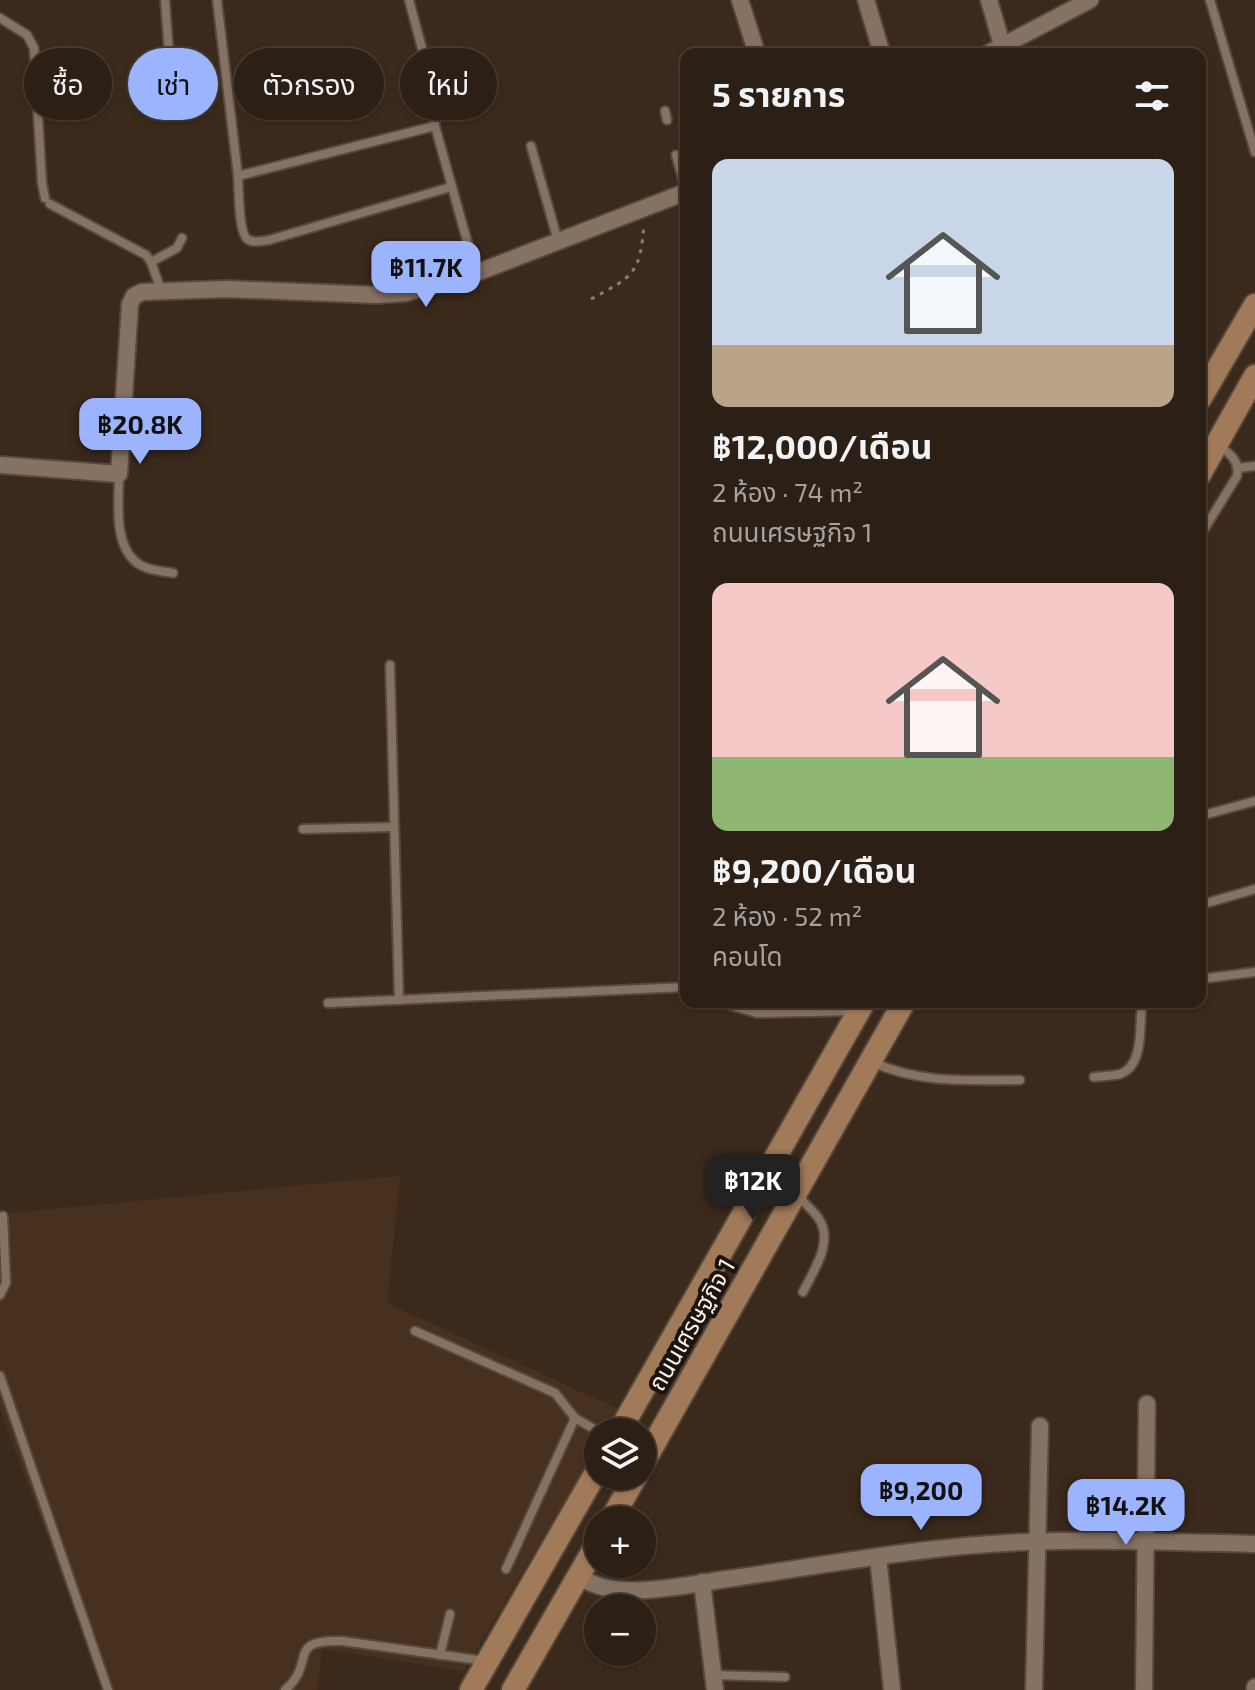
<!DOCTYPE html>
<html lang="th">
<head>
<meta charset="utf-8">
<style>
	body { margin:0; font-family:"Exo 2","Noto Sans Thai",sans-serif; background:#34271e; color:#f1f3f6; height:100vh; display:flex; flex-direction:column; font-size:30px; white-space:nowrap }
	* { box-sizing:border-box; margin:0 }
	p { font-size:26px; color:#a6a2a0 }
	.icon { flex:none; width:44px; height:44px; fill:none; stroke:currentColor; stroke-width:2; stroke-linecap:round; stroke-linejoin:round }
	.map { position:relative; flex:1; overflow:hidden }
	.drawer { position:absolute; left:680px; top:48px; width:526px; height:960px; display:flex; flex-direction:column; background:#2c1f15; border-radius:16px; box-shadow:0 2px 6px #0004,0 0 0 2px #483d34 }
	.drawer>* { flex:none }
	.top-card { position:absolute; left:24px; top:48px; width:536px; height:72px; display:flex; gap:16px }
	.controls { position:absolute; left:584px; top:1418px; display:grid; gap:16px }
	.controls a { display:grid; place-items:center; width:72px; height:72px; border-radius:50%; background:#2c1f15; box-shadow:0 2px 6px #0004,0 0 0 2px #483d34; font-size:40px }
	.price { position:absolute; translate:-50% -68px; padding:0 18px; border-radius:16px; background:#9bb4fd; color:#111; font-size:26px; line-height:52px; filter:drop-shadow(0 2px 4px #0008) }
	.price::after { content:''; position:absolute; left:50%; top:48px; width:24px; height:18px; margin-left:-12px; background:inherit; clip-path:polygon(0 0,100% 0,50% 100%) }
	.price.on { background:#222; color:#fff }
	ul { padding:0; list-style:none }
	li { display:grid; align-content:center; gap:16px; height:424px; padding:0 32px }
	li span { display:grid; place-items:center; height:248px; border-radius:16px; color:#555 }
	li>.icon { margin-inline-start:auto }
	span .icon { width:144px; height:144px; fill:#fffc; stroke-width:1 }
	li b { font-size:34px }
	h2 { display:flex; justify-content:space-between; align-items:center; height:96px; padding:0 32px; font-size:34px }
	.chip { padding:0 28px; border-radius:36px; background:#2c1f15; box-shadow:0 2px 6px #0004,0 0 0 2px #483d34; font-size:28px; line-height:72px }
	.chip.on { background:#9bb4fd; color:#111 }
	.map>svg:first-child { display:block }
</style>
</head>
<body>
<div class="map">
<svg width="1255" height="1690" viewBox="0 0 1255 1690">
	<rect width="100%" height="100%" fill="#3b291c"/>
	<path fill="#47301e" d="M400,1176L387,1303L619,1409L606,1432H598V1445L464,1671L322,1649L317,1690H104L0,1409V1214Z"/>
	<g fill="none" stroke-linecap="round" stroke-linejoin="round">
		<defs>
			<g id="lane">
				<path d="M165,0L173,107"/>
				<path d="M217,0L238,176L435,126L476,273"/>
				<path d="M409,0L435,97V126"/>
				<path d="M1210,0L1255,152"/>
				<path d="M0,18L27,35L34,48L42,183L45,198"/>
				<path d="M665,111L667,120"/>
				<path d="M531,146L558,241"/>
				<path d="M676,155L686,190"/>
				<path d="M238,176C239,188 238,236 249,240C254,243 263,241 269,240L451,187"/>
				<path d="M50,204L146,255L151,262L161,290"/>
				<path d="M686,210V228"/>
				<path d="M151,262L177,248L182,238"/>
				<path d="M1238,468L1255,466"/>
				<path d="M119,474C119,501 113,543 136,562C145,570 161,571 173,573"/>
				<path d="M1200,536L1237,476C1240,460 1229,453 1217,444"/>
				<path d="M390,665L399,1000"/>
				<path d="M1200,816L1255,801"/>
				<path d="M303,829L394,827"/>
				<path d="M1200,905L1255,889"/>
				<path d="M1200,979L1255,972"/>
				<path d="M719,1002L757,1013L854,1011"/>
				<path d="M328,1003L686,987"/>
				<path d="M872,1062C921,1084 967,1080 1020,1080"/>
				<path d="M1094,1077C1102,1076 1112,1076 1120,1074C1145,1066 1139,1023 1142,1002"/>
				<path d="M797,1195C804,1203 814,1211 819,1219C834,1243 813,1271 803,1292"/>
				<path d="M0,1295L6,1283L3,1216"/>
				<path d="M415,1331L555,1393L575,1418L599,1432"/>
				<path d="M0,1376L108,1690"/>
				<path d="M506,1569L575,1418"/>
				<path d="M440,1655L450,1614"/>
				<path d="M713,1675L785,1677"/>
				<path d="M285,1690C317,1663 285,1639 342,1641L486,1661"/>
			</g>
			<g id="street">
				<path d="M740,0L757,54"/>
				<path d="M866,0L882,54"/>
				<path d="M989,0L1002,45"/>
				<path d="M987,54L1090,0"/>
				<path d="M0,465L119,474L130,304L134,296L142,292L226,289L377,295L405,293L476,273L686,192"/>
				<path d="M878,1557L892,1690"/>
				<path d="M579,1576C615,1603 685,1585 727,1579C825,1565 925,1546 1024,1542C1101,1539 1178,1542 1255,1544"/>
				<path d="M702,1582L715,1690"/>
				<path d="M1034,1690L1040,1426"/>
				<path d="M1144,1690L1147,1404"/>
				<path d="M1255,1690V1687"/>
			</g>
			<g id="secondary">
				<path d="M1200,399L1255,305"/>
				<path d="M1200,474L1255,376"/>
				<path d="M619,1432L864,1002"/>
				<path d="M642,1465L904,1002"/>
				<path d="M611,1520L636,1476"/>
				<path d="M471,1690L598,1469"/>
				<path d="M513,1690L598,1542"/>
			</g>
		</defs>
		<use href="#lane" stroke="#56483b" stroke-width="12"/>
		<use href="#street" stroke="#56483b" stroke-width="20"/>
		<use href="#secondary" stroke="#56483b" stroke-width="26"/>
		<path stroke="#8b7c70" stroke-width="3" stroke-dasharray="4 6" stroke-linecap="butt" d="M591,299C634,276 640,274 644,224"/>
		<use href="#lane" stroke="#867262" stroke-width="8"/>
		<use href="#street" stroke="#867262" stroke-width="16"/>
		<use href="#secondary" stroke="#a17a5a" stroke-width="22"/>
	</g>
	<g text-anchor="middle" stroke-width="8" stroke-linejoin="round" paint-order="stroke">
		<g font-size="24" fill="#fdf1e8" stroke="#1c140e">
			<text transform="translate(692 1325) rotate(-60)" y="8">ถนนเศรษฐกิจ 1</text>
		</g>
	</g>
</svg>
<div class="controls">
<a><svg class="icon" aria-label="layers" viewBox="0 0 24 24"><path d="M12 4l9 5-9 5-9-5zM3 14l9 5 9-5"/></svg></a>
<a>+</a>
<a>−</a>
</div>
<b class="price" style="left:426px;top:309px">฿11.7K</b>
<b class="price" style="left:140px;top:466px">฿20.8K</b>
<b class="price on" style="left:753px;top:1222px">฿12K</b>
<b class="price" style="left:921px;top:1532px">฿9,200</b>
<b class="price" style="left:1126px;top:1547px">฿14.2K</b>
<div class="top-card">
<a class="chip">ซื้อ</a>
<a class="chip on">เช่า</a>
<a class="chip">ตัวกรอง</a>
<a class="chip">ใหม่</a>
</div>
<section class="drawer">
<h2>5 รายการ<svg class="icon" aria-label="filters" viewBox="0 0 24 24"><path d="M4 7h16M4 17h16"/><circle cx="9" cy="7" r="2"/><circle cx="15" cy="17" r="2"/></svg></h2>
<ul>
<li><span style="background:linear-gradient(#c9d6e8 75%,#b9a48a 0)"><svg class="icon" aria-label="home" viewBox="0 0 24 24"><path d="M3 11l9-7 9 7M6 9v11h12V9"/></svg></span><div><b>฿12,000/เดือน</b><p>2 ห้อง · 74 m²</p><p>ถนนเศรษฐกิจ 1</p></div></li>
<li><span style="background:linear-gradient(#f6c9c9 70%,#8fb573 0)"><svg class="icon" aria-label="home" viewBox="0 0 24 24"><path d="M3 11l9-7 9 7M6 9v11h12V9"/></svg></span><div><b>฿9,200/เดือน</b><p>2 ห้อง · 52 m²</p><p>คอนโด</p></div></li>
</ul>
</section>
</div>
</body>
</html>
